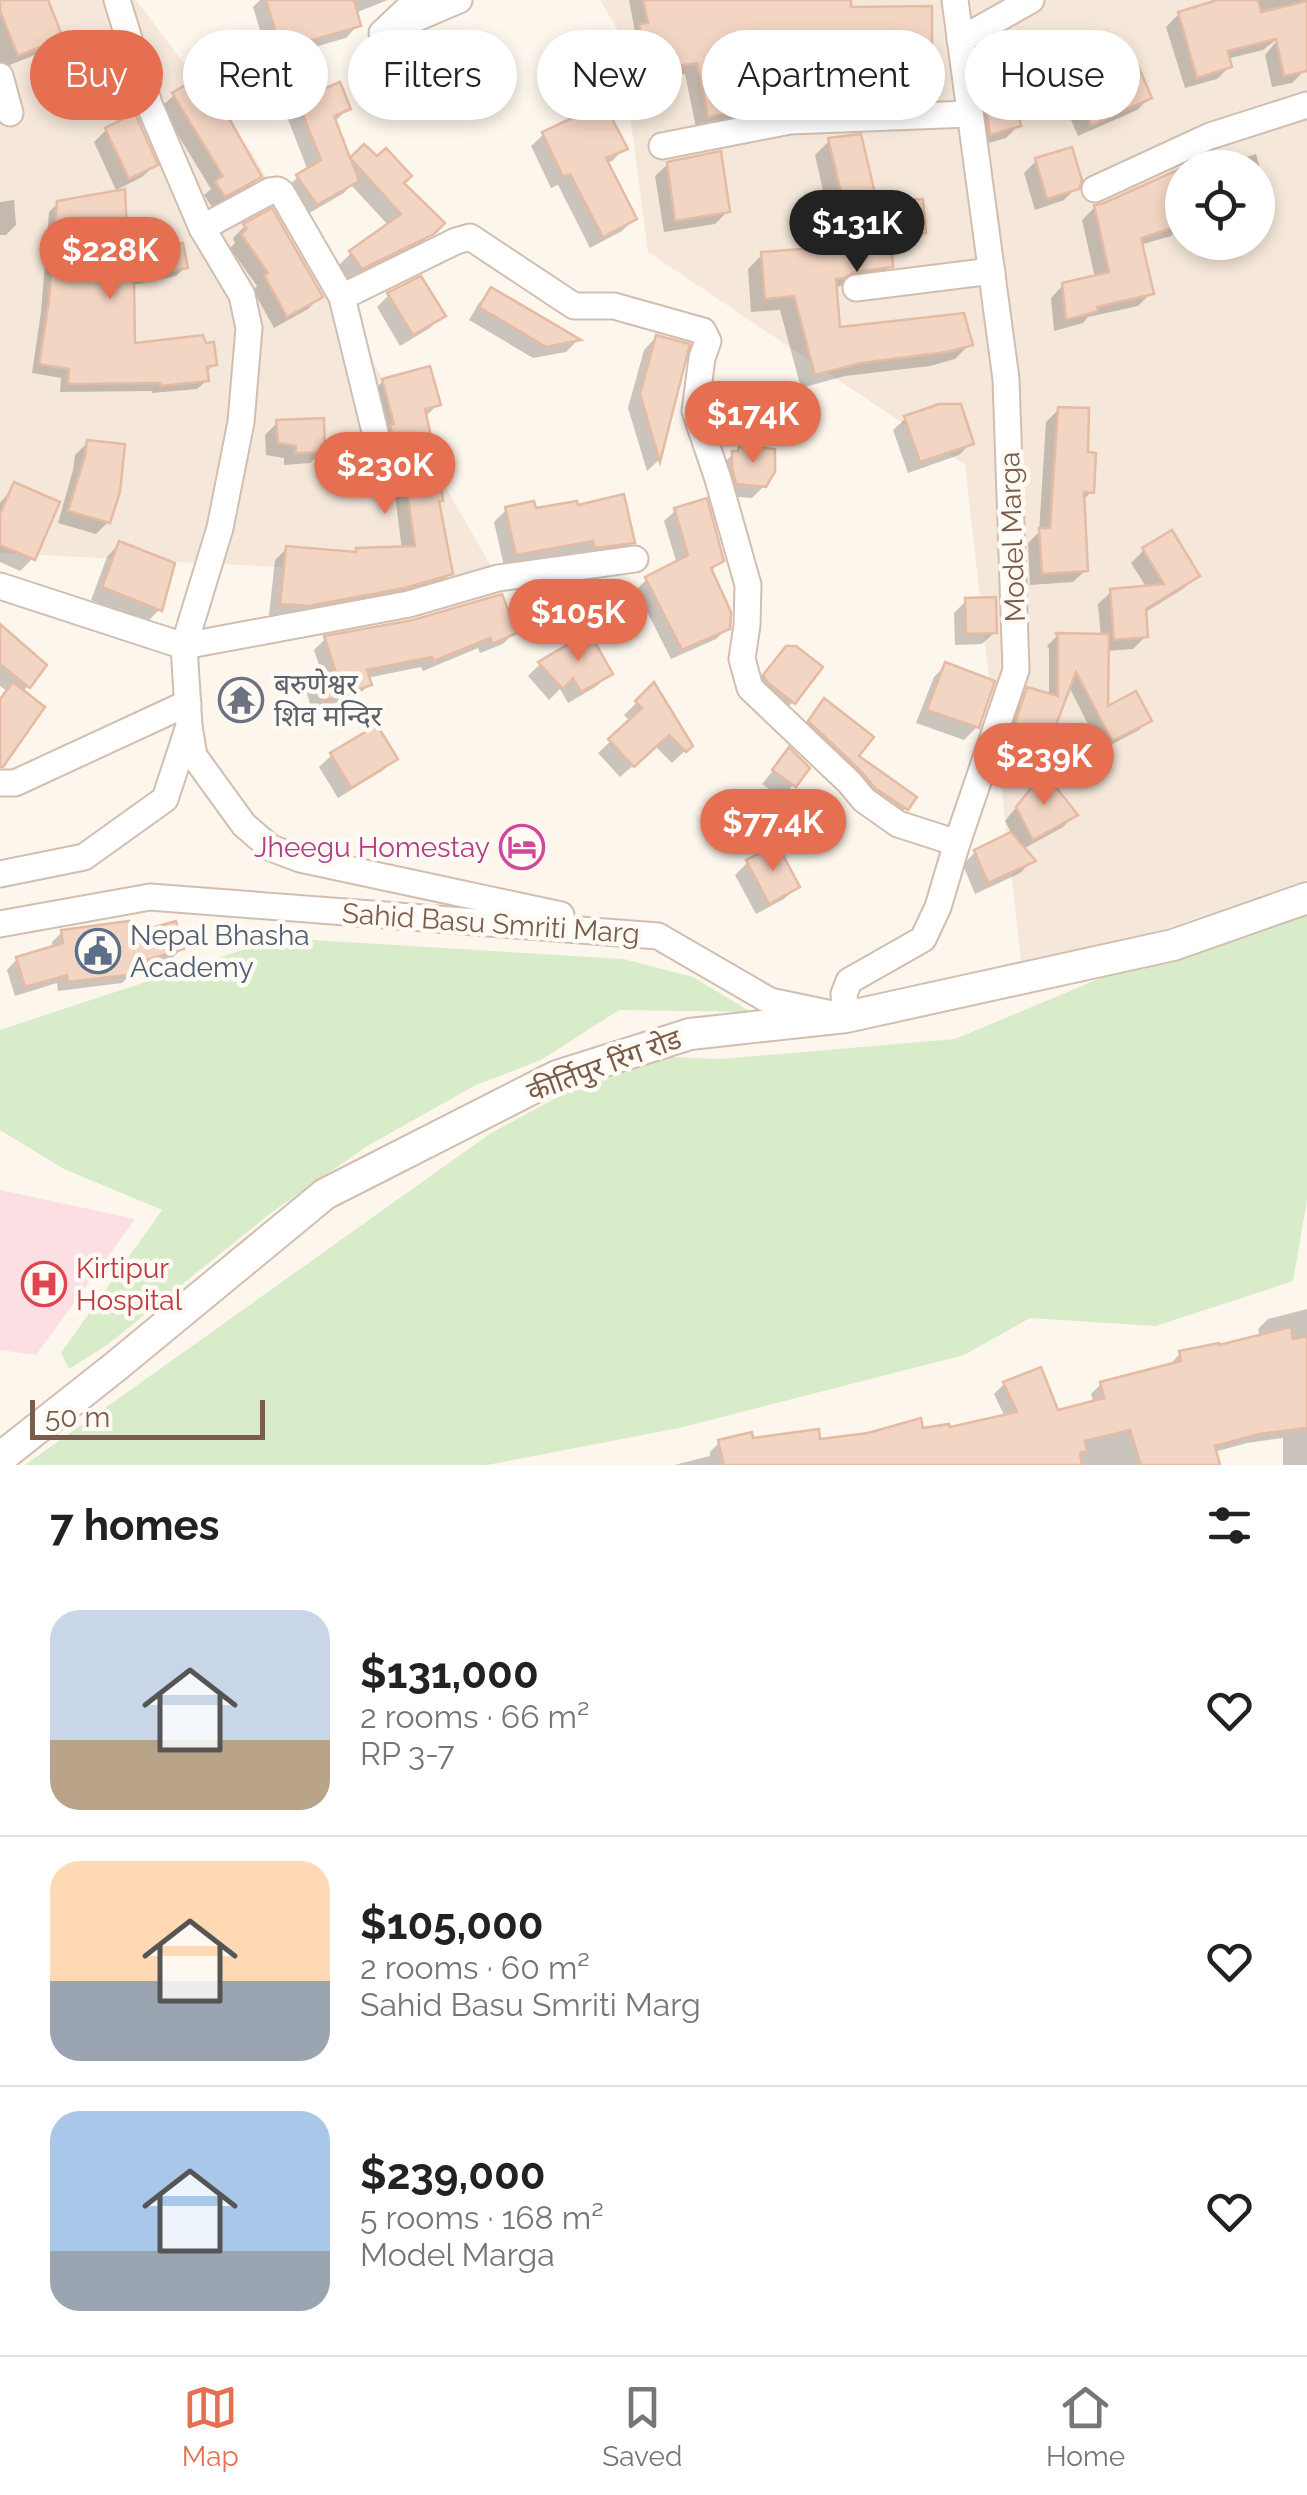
<!DOCTYPE html>
<html lang="en">
<head>
<meta charset="utf-8">
<style>
	body { margin:0; font-family:Raleway,"Noto Sans Devanagari",sans-serif; background:#f6f6f6; color:#222; height:100vh; display:flex; flex-direction:column; font-size:38px; white-space:nowrap }
	* { box-sizing:border-box; margin:0 }
	p { font-size:32px; color:#767676 }
	.icon { flex:none; width:55px; height:55px; fill:none; stroke:currentColor; stroke-width:2; stroke-linecap:round; stroke-linejoin:round }
	.map { position:relative; height:1465px; overflow:hidden }
	.drawer { display:flex; flex-direction:column; background:#fff; flex:1 }
	.drawer>* { flex:none }
	.hud { position:absolute; left:30px; top:30px; width:1248px; height:90px; display:flex; gap:20px }
	.buttons { position:absolute; left:1165px; top:150px; display:grid; gap:20px }
	.buttons a { display:grid; place-items:center; width:110px; height:110px; border-radius:50%; background:#fff; box-shadow:0 5px 15px #0003; font-size:50px }
	.scale { position:absolute; left:30px; bottom:25px; width:235px; box-sizing:border-box; padding-left:10px; border:5px solid #7a5c4d; border-top:0; font-size:28px; line-height:35px; white-space:nowrap; color:#7a5c4d; -webkit-text-stroke:8px #fffaf3; paint-order:stroke }
	.price { position:absolute; translate:-50% -85px; padding:0 22px; border-radius:35px; background:#e76f51; color:#fff; font-size:32px; line-height:65px; filter:drop-shadow(0 2px 5px #0008) }
	.price::after { content:''; position:absolute; left:50%; top:60px; width:30px; height:22px; margin-left:-15px; background:inherit; clip-path:polygon(0 0,100% 0,50% 100%) }
	.price.current { background:#222; color:#fff }
	ul { padding:0; list-style:none }
	li { display:flex; align-items:center; gap:30px; height:250px; padding:0 50px }
	li+li { border-top:2px solid #e0e0e0 }
	li span { display:grid; place-items:center; flex:none; width:280px; height:200px; border-radius:30px; color:#555 }
	li>.icon { margin-inline-start:auto }
	span .icon { width:120px; height:120px; fill:#fffc; stroke-width:1 }
	li b { font-size:42px }
	h2 { display:flex; justify-content:space-between; align-items:center; height:120px; padding:0 50px; font-size:42px }
	.chip { padding:0 35px; border-radius:45px; background:#fff; box-shadow:0 5px 15px #0003; font-size:35px; line-height:90px }
	.chip.current { background:#e76f51; color:#fff }
	.tabs { display:flex; justify-content:space-around; align-items:center; height:140px; border-top:2px solid #e0e0e0; background:#fff; font-size:28px; color:#767676 }
	.tabs a { display:grid; justify-items:center; gap:5px }
	.tabs .current { color:#e76f51 }
	.map>svg:first-child { display:block }
</style>
</head>
<body>
<div class="map">
<svg width="1307" height="1465" viewBox="0 0 1307 1465">
	<rect width="100%" height="100%" fill="#fdf6ec"/>
	<g fill="#f5e8da" fill-rule="evenodd">
		<path d="M0,0H136L254,156L498,578L0,553Z"/>
		<path d="M600,0H1307V880L1023,978L965,465L648,252L619,32ZM1182,168H1258V242H1182Z"/>
	</g>
	<path fill="#fbdfe3" d="M0,1190L135,1219L36,1355L0,1350Z"/>
	<g fill="#d8ecc9">
		<path d="M1307,892V1200L1293,1281L1156,1326L1030,1318L964,1355L679,1428L487,1465H25L491,1133L565,1093L670,1057L720,1059L955,1039Z"/>
		<path d="M279,938L623,959L693,977L751,1012L619,1010L541,1060L476,1085L369,1145L272,1212L107,1345L69,1369L61,1353L162,1210L64,1169L0,1130V1030Z"/>
	</g>
	<g fill="#0003">
		<path d="M0,0H45L60,37L47,50L0,69Z"/>
		<path d="M260,0H388L355,13L358,25L346,38L269,60L253,7Z"/>
		<path d="M629,0H849V9L917,44L877,71V61L794,63L801,97L788,109L696,128L685,74L634,82L628,39L635,32Z"/>
		<path d="M1214,0H1307V16L1263,50L1227,59L1230,66L1217,79L1185,88L1166,27L1179,14L1209,5Z"/>
		<path d="M1307,36V68L1292,83L1272,87L1265,55L1275,43Z"/>
		<path d="M77,38L89,65L77,77L54,86L43,60L55,47Z"/>
		<path d="M1055,46L1070,100L1077,93L1149,98L1137,110L1078,136L1063,101L1056,107L1017,119L1018,126L1006,138L978,146L969,79L981,66Z"/>
		<path d="M174,95L259,176L247,189L212,207L204,195L211,189L161,107Z"/>
		<path d="M298,102L348,109L334,122L349,162L364,148L441,223L419,246L349,280L339,265L351,253L389,226L351,185L344,193L304,216L285,189L298,177L308,171L286,114Z"/>
		<path d="M106,130L155,165L142,177L116,190L94,142Z"/>
		<path d="M544,134L625,148L612,161L606,163L634,219L622,231L590,248L558,185L551,188L531,146Z"/>
		<path d="M830,140L875,205L923,232L908,246L889,248L890,266L876,281L834,287L837,330L970,344L955,359L930,366L845,376L801,388L780,310L751,312L748,269L763,254L826,250L823,222L829,217L815,155Z"/>
		<path d="M1256,154L1273,214L1258,228V168H1219L1223,164Z"/>
		<path d="M1037,160L1077,187L1064,200L1035,210L1024,173Z"/>
		<path d="M668,164L728,211L715,224L664,232L655,176Z"/>
		<path d="M1182,175V224L1171,236L1140,245L1151,293L1138,306L1088,317L1083,323L1054,331L1051,298L1063,285L1095,278L1082,220L1095,207L1149,185Z"/>
		<path d="M14,200L16,225L6,235H0V202Z"/>
		<path d="M58,203L126,256L185,267L176,276L132,285L133,345L214,364L205,373L206,381L197,389L152,393V391L60,392L61,378L32,373L41,312L49,212Z"/>
		<path d="M245,226L320,297L308,309L274,328L253,290L257,286L230,248L235,243L233,238Z"/>
		<path d="M491,290L577,341L566,352L533,358L469,320L479,303Z"/>
		<path d="M389,295L442,316L430,328L400,346L377,307Z"/>
		<path d="M656,337L687,346L658,461L647,471L628,408L644,350Z"/>
		<path d="M383,381L438,404L426,416L437,503L451,573L439,585L294,617L269,615L275,560L287,548L354,554L402,549L391,465L385,467L371,393Z"/>
		<path d="M1059,409L1085,454L1091,492L1082,501L1086,570L1073,582L1030,585L1028,543L1039,532L1046,422Z"/>
		<path d="M906,418L971,443L959,455L908,473L893,430Z"/>
		<path d="M277,423L322,451L310,463L284,465V458L266,455L265,435Z"/>
		<path d="M88,442L108,522L96,534L58,523L73,470L75,455Z"/>
		<path d="M740,447L764,486L752,498L724,496L721,466Z"/>
		<path d="M15,485L33,558L20,571L0,562V503Z"/>
		<path d="M507,509L534,511L633,542L620,555L583,559L581,552L504,566L494,522Z"/>
		<path d="M675,511L722,560L710,572L728,628L716,639L671,659L636,590L647,579L677,564L664,521Z"/>
		<path d="M119,544L159,610L147,622L91,600L107,557Z"/>
		<path d="M1144,550L1197,576L1184,588L1144,613L1146,636L1133,649L1106,651L1105,710L1149,720L1139,730L1101,750L1068,685L1043,752L1033,763L1001,750L1018,700L1028,690L1049,696V649L1047,646L1057,636H1101L1098,604L1111,592L1147,588L1131,563Z"/>
		<path d="M966,601L995,632L982,644L955,645L954,613Z"/>
		<path d="M0,633L28,686L22,692L0,762V699L7,691L0,686Z"/>
		<path d="M514,633L503,644L480,653L478,648L423,671L421,667L367,678L369,685L357,696L312,711L306,690L317,679L323,677L314,650L325,639Z"/>
		<path d="M774,661L793,702L781,714L752,689Z"/>
		<path d="M540,664L610,673L597,686L568,703L560,689L549,700L528,676Z"/>
		<path d="M946,665L977,727L964,740L916,723L934,677Z"/>
		<path d="M654,686L690,746L672,763L655,746L620,777L598,753L631,722L624,715Z"/>
		<path d="M824,701L856,756L906,808L894,821L797,734Z"/>
		<path d="M789,751L807,768L782,798L762,784Z"/>
		<path d="M332,755L395,759L382,771L338,798L319,767Z"/>
		<path d="M1032,788L1075,815L1063,827L1023,849L1032,861L1020,873L975,894L963,865L975,852L1012,834L1005,821Z"/>
		<path d="M748,862L797,887L784,899L756,914L735,875Z"/>
		<path d="M62,932L128,937L182,949L171,959L132,970V973L122,983L58,991L57,983L15,996L7,970L17,959L53,948L52,942Z"/>
		<path d="M1307,1309V1465H1283V1438L1247,1443L1214,1452L1218,1465H674L710,1456V1452L720,1442L751,1440L818,1442L948,1430L1005,1417L994,1394L1004,1384L1056,1413L1094,1404L1091,1394L1101,1384L1171,1366L1170,1364L1180,1354L1260,1337L1258,1329L1268,1319Z"/>
	</g>
	<g fill="#f3d5c3" stroke="#e6bba3" stroke-width="2.5">
		<path d="M0,0H48L63,38L18,56L0,11Z"/>
		<path d="M266,0H354L361,26L281,49Z"/>
		<path d="M643,0H851V7L932,6V56L889,57L888,49L794,52L803,98L708,117L697,63L646,71L639,24L648,23Z"/>
		<path d="M1217,0H1258L1261,12L1307,1V71L1284,76L1276,39L1228,51L1232,67L1197,78L1178,12Z"/>
		<path d="M79,35L92,65L66,76L54,45Z"/>
		<path d="M1056,43L1072,95L1018,112L1021,126L990,135L980,64Z"/>
		<path d="M1137,63L1152,98L1091,126L1076,91Z"/>
		<path d="M204,74L262,177L225,197L215,181L223,176L172,93Z"/>
		<path d="M340,82L351,109L334,116L350,158L364,144L377,156L386,148L412,176L404,183L445,223L434,234L362,269L349,251L401,214L351,159L359,181L317,205L296,175L321,160L297,100Z"/>
		<path d="M604,103L628,149L606,158L637,219L603,237L570,174L563,177L542,132Z"/>
		<path d="M135,113L158,165L129,179L105,128Z"/>
		<path d="M861,134L877,202L923,199L926,233L891,235L893,267L854,272L844,278L836,279L840,327L964,313L973,345L947,352L861,363L815,375L794,296L765,299L761,252L840,246L837,205H844L828,138Z"/>
		<path d="M1072,147L1082,180L1079,189L1047,199L1035,158Z"/>
		<path d="M721,151L730,212L675,221L667,162Z"/>
		<path d="M1182,168V225L1141,238L1154,294L1097,307L1098,311L1066,320L1062,283L1109,272L1094,205L1102,204Z"/>
		<path d="M125,189L128,253L183,243L188,268L134,278L135,343L203,335L206,343L214,342L217,365L207,367L209,381L160,386V383L68,384L69,369L39,364L49,301L57,201Z"/>
		<path d="M272,208L323,297L287,317L264,275L268,273L241,234L247,229L243,224Z"/>
		<path d="M421,276L446,316L413,335L387,293Z"/>
		<path d="M491,287L581,340L546,347L479,307Z"/>
		<path d="M656,335L690,344L660,462L640,394Z"/>
		<path d="M430,366L441,405L425,409L440,478L443,501H439L453,574L405,588L308,606L280,604L286,546L356,552V548L415,546L402,455L397,456L390,425L394,424L382,379Z"/>
		<path d="M939,404H961L974,444L920,462L904,416Z"/>
		<path d="M1058,407L1089,408L1088,452L1096,453L1094,493L1084,492L1088,571L1042,574L1039,528H1050Z"/>
		<path d="M324,418L325,452L295,453L296,446L278,443L276,420Z"/>
		<path d="M87,440L125,444L120,492L110,523L68,511L85,456Z"/>
		<path d="M739,445L775,449V472L766,487L736,484L732,468V451H738Z"/>
		<path d="M14,482L60,502L35,560L0,545V514Z"/>
		<path d="M624,494L635,543L595,548L593,541L516,555L505,507L534,501L536,508L577,501L578,505Z"/>
		<path d="M707,498L724,561L711,568L731,612L730,629L682,650L645,577L688,555L674,508Z"/>
		<path d="M1172,530L1200,576L1146,609L1148,637L1114,640L1110,589L1164,584L1142,548Z"/>
		<path d="M119,541L175,563L162,611L102,587Z"/>
		<path d="M502,594L517,633L492,644L490,638L434,661L432,657L367,670L372,685L324,701L316,677L335,670L324,636L413,620Z"/>
		<path d="M996,597L997,633L966,634L965,598Z"/>
		<path d="M0,624L47,665L30,688L0,664Z"/>
		<path d="M589,632L613,674L581,692L573,678L563,689L538,662Z"/>
		<path d="M1056,633L1109,634L1108,706L1136,691L1152,721L1112,741L1076,672L1045,754L1009,740L1027,687L1058,696V638Z"/>
		<path d="M786,646H796L823,667L795,704L768,683L763,675Z"/>
		<path d="M945,662L995,681L979,728L927,710Z"/>
		<path d="M13,682L45,707L3,767H0V699Z"/>
		<path d="M654,682L693,746L686,752L669,735L634,767L608,739L642,708L635,701Z"/>
		<path d="M824,698L874,737L859,756L917,797L908,810L875,788L860,770L808,721Z"/>
		<path d="M377,725L398,759L351,788L330,753Z"/>
		<path d="M789,747L810,768L796,787L772,770Z"/>
		<path d="M1044,772L1078,815L1033,840L1016,807Z"/>
		<path d="M1011,832L1036,861L988,883L974,850Z"/>
		<path d="M777,844L800,887L769,904L746,860Z"/>
		<path d="M129,921L130,934L176,921L184,949L134,964L135,974L68,982L67,975L25,987L16,957L63,943L61,930Z"/>
		<path d="M1291,1327L1293,1339L1307,1336V1428L1259,1434L1215,1446L1220,1465H1141L1130,1430L1085,1441L1087,1451L1080,1453L1082,1465H724L718,1440L752,1432L753,1438L819,1429L820,1439L868,1433L921,1418L923,1428L949,1424L950,1427L1017,1412L1003,1382L1041,1367L1058,1410L1104,1398L1100,1382L1181,1361L1179,1351L1219,1343V1345Z"/>
	</g>
	<g fill="none" stroke-linecap="round" stroke-linejoin="round">
		<defs>
			<g id="minor">
				<path d="M117,0L149,104L202,228L242,295L249,328L241,422L220,528L184,646L409,604L498,578L635,559"/>
				<path d="M417,0L382,33L459,0"/>
				<path d="M960,40L1031,0"/>
				<path d="M0,76L10,113"/>
				<path d="M662,146L790,121L969,114"/>
				<path d="M1095,189L1210,136L1307,105"/>
				<path d="M202,228L270,191L278,190L282,193L342,297L376,436"/>
				<path d="M856,288L992,271"/>
				<path d="M342,297L456,241L470,237L574,306H614L703,331L708,341L702,358L695,411L718,479L748,585L747,625L742,659L750,688L849,782L864,800L898,824L957,843"/>
				<path d="M0,586L184,646L189,726L165,799L84,857L0,874"/>
				<path d="M189,726L194,756L244,825L271,848L300,859L561,915"/>
				<path d="M0,783H15L188,703"/>
				<path d="M0,924L150,897L658,936L770,1001L846,1017L844,994L849,981L923,939L938,907L957,843L1016,670L1006,379L955,0"/>
			</g>
			<path id="tertiary" d="M0,1458L115,1367L325,1194L557,1076L690,1034L846,1017L1173,945L1307,898"/>
		</defs>
		<use href="#minor" stroke="#d1beb0" stroke-width="29"/>
		<use href="#tertiary" stroke="#d1beb0" stroke-width="34"/>
		<use href="#minor" stroke="#fff" stroke-width="25"/>
		<use href="#tertiary" stroke="#fff" stroke-width="30"/>
	</g>
	<defs>
		<symbol id="temple-ring" viewBox="-11 -11 22 22"><circle r="9.5" fill="#fffaf3" stroke="#6b7280" stroke-width="1.5"/><path d="M0-6L5-2H3V0L6.5 2.5H4V6H1.5V3h-3V6H-4V2.5H-6.5L-3 0V-2H-5Z" fill="#6b7280"/></symbol>
		<symbol id="hotel-ring" viewBox="-11 -11 22 22"><circle r="9.5" fill="#fffaf3" stroke="#d1479c" stroke-width="1.5"/><path d="M-6-4.5h1.5V1H6V5H4.5V3h-9V5H-6ZM-4 0a1.8 1.8 0 1 1 3.6 0ZM.5 0V-2.5h3Q6-2.5 6 0Z" fill="#d1479c"/></symbol>
		<symbol id="civic-ring" viewBox="-11 -11 22 22"><circle r="9.5" fill="#fffaf3" stroke="#5c6f8a" stroke-width="1.5"/><path d="M-.6-6.5H3V-4.5H.6V-3L4-1V1h2V6H-6V1h2V-1L-.6-3ZM-1.2 2.5V6h2.4V2.5Z" fill="#5c6f8a"/></symbol>
		<symbol id="hospital-ring" viewBox="-11 -11 22 22"><circle r="9.5" fill="#fffaf3" stroke="#e0444e" stroke-width="1.5"/><path d="M-5-5h3v3.5h4V-5h3V5h-3V1.5h-4V5h-3Z" fill="#e0444e"/></symbol>
	</defs>
	<g fill-rule="evenodd">
		<use href="#temple-ring" x="216" y="675" width="50" height="50"/>
		<use href="#hotel-ring" x="497" y="822" width="50" height="50"/>
		<use href="#civic-ring" x="73" y="926" width="50" height="50"/>
		<use href="#hospital-ring" x="19" y="1259" width="50" height="50"/>
	</g>
	<g text-anchor="middle" stroke-width="9" stroke-linejoin="round" paint-order="stroke">
		<g font-size="28" fill="#7a5c4d" stroke="#fffaf3">
			<text transform="translate(1012 537) rotate(-92)" y="10">Model Marga</text>
			<text transform="translate(491 923) rotate(4)" y="10">Sahid Basu Smriti Marg</text>
			<text transform="translate(604 1065) rotate(-20)" y="10">कीर्तिपुर रिंग रोड</text>
		</g>
		<g font-size="28" fill="#5b616d" stroke="#fffaf3" text-anchor="start">
			<text x="274" y="694">बरुणेश्वर<tspan x="274" dy="32">शिव मन्दिर</tspan></text>
		</g>
		<g font-size="28" fill="#b23c85" stroke="#fffaf3" text-anchor="end">
			<text x="490" y="857">Jheegu Homestay</text>
		</g>
		<g font-size="28" fill="#4e5e75" stroke="#fffaf3" text-anchor="start">
			<text x="130" y="945">Nepal Bhasha<tspan x="130" dy="32">Academy</tspan></text>
		</g>
		<g font-size="28" fill="#be3a42" stroke="#fffaf3" text-anchor="start">
			<text x="76" y="1278">Kirtipur<tspan x="76" dy="32">Hospital</tspan></text>
		</g>
	</g>
</svg>
<div class="buttons">
<a><svg class="icon" aria-label="locate" viewBox="0 0 24 24"><circle cx="12" cy="12" r="6"/><path d="M12 2v4M12 18v4M2 12h4M18 12h4"/></svg></a>
</div>
<div class="scale">50 m</div>
<b class="price current" style="left:857px;top:275px">$131K</b>
<b class="price" style="left:110px;top:302px">$228K</b>
<b class="price" style="left:753px;top:466px">$174K</b>
<b class="price" style="left:385px;top:517px">$230K</b>
<b class="price" style="left:578px;top:664px">$105K</b>
<b class="price" style="left:1044px;top:808px">$239K</b>
<b class="price" style="left:773px;top:874px">$77.4K</b>
<div class="hud">
<a class="chip current">Buy</a>
<a class="chip">Rent</a>
<a class="chip">Filters</a>
<a class="chip">New</a>
<a class="chip">Apartment</a>
<a class="chip">House</a>
</div>
</div>
<section class="drawer">
<h2>7 homes<svg class="icon" aria-label="filters" viewBox="0 0 24 24"><path d="M4 7h16M4 17h16"/><circle cx="9" cy="7" r="2"/><circle cx="15" cy="17" r="2"/></svg></h2>
<ul>
<li><span style="background:linear-gradient(#c9d6e8 65%,#b9a48a 0)"><svg class="icon" aria-label="home" viewBox="0 0 24 24"><path d="M3 11l9-7 9 7M6 9v11h12V9"/></svg></span><div><b>$131,000</b><p>2 rooms · 66 m²</p><p>RP 3-7</p></div><svg class="icon" aria-label="heart" viewBox="0 0 24 24"><path d="M12 20l-8-8c-3-5 5-10 8-4 3-6 11-1 8 4z"/></svg></li>
<li><span style="background:linear-gradient(#ffd9b3 60%,#9aa5b1 0)"><svg class="icon" aria-label="home" viewBox="0 0 24 24"><path d="M3 11l9-7 9 7M6 9v11h12V9"/></svg></span><div><b>$105,000</b><p>2 rooms · 60 m²</p><p>Sahid Basu Smriti Marg</p></div><svg class="icon" aria-label="heart" viewBox="0 0 24 24"><path d="M12 20l-8-8c-3-5 5-10 8-4 3-6 11-1 8 4z"/></svg></li>
<li><span style="background:linear-gradient(#a9c7e8 70%,#9aa5b1 0)"><svg class="icon" aria-label="home" viewBox="0 0 24 24"><path d="M3 11l9-7 9 7M6 9v11h12V9"/></svg></span><div><b>$239,000</b><p>5 rooms · 168 m²</p><p>Model Marga</p></div><svg class="icon" aria-label="heart" viewBox="0 0 24 24"><path d="M12 20l-8-8c-3-5 5-10 8-4 3-6 11-1 8 4z"/></svg></li>
</ul>
</section>
<nav class="tabs">
<a class="current"><svg class="icon" aria-label="map" viewBox="0 0 24 24"><path d="M3 6l6-2 6 2 6-2v14l-6 2-6-2-6 2zM9 4v14M15 6v14"/></svg>Map</a>
<a><svg class="icon" aria-label="saved" viewBox="0 0 24 24"><path d="M7 4h10v16l-5-4-5 4z"/></svg>Saved</a>
<a><svg class="icon" aria-label="home" viewBox="0 0 24 24"><path d="M3 11l9-7 9 7M6 9v11h12V9"/></svg>Home</a>
</nav>
</body>
</html>
